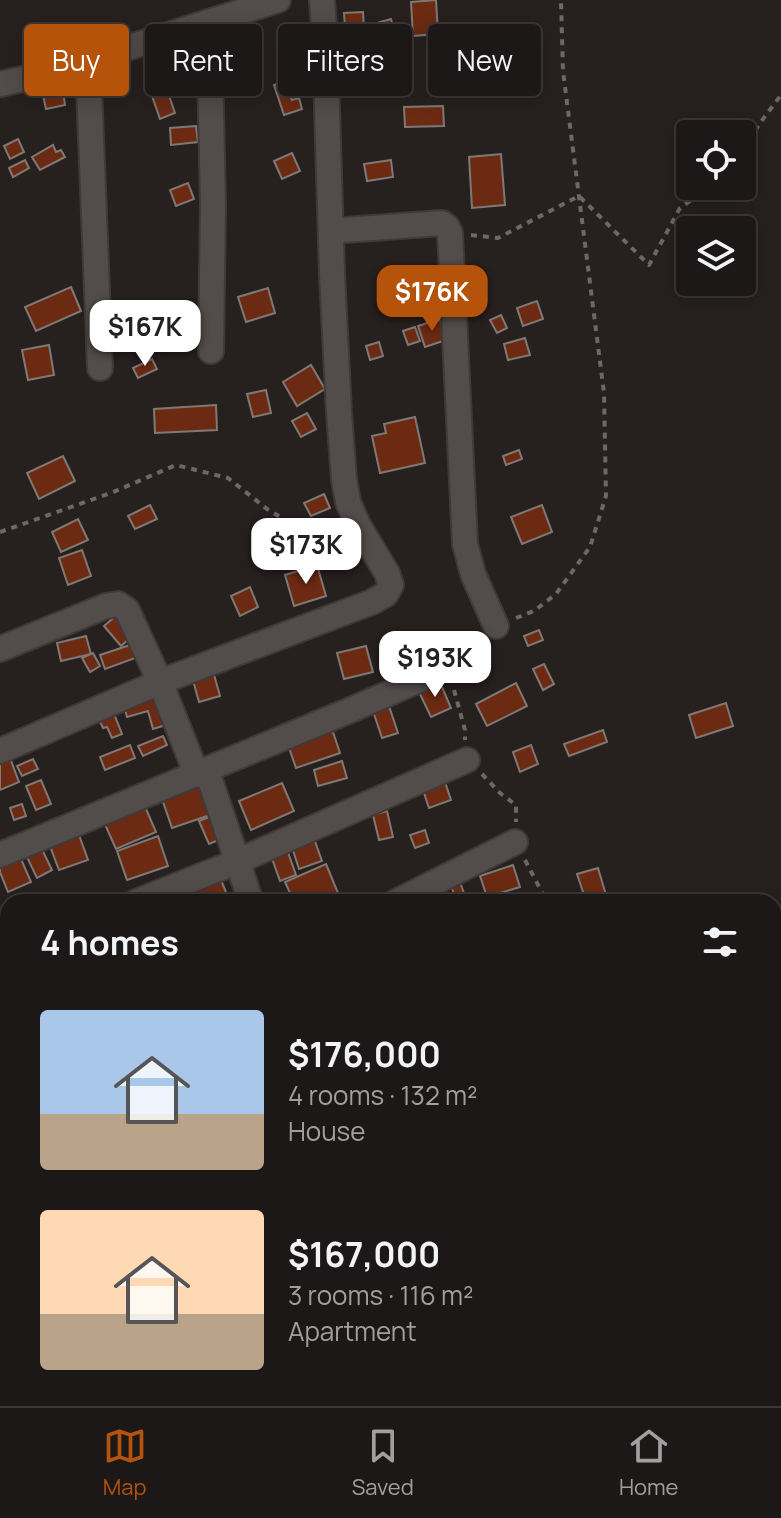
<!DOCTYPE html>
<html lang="en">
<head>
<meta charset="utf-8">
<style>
	body { margin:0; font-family:Manrope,sans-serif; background:#252120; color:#f1f3f6; height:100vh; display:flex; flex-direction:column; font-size:30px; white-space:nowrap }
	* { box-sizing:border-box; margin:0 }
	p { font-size:26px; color:#a0a0a1 }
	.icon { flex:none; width:44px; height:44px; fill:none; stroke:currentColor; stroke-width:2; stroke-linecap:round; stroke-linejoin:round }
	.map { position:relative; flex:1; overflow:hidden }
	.side { position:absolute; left:0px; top:894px; width:782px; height:512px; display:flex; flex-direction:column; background:#1c1817; border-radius:24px 24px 0 0; box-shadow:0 4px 20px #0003,0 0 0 2px #3a3736 }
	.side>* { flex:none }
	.top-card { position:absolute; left:24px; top:24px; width:734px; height:72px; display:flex; gap:16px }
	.tools { position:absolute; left:676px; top:120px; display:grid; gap:16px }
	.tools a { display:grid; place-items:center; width:80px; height:80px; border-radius:8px; background:#1c1817; box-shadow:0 4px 20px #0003,0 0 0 2px #3a3736; font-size:40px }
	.price { position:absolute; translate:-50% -68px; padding:0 18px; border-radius:16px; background:#fff; color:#222; font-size:26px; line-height:52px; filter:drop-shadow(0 2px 4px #0008) }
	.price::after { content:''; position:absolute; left:50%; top:48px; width:24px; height:18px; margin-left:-12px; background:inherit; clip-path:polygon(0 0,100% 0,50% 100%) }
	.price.on { background:#b45309; color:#fff }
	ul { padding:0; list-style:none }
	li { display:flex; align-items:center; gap:24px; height:200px; padding:0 40px }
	li span { display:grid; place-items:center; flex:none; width:224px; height:160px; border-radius:8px; color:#555 }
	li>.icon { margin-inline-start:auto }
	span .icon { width:96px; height:96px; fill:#fffc; stroke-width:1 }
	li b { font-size:34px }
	h2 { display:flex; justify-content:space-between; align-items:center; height:96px; padding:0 40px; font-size:34px }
	.tag { padding:0 28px; border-radius:8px; background:#1c1817; box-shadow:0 4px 20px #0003,0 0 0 2px #3a3736; font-size:28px; line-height:72px }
	.tag.on { background:#b45309; color:#fff }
	.tab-bar { display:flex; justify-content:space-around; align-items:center; height:112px; border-top:2px solid #3a3736; background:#1c1817; font-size:22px; color:#a0a0a1 }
	.tab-bar a { display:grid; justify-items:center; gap:4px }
	.tab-bar .on { color:#b45309 }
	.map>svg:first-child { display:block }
</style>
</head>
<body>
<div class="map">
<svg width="781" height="1406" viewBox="0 0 781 1406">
	<rect width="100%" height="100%" fill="#26201f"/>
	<g fill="#6c2a13" stroke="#7f7976" stroke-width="2">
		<path d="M436,0L438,34L413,36L411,2Z"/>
		<path d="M363,12L364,29L355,30L354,26L345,27L344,13Z"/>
		<path d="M391,19L394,30L386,32L388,41L376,45L370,25Z"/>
		<path d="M463,32L467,45L441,53L437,41Z"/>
		<path d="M508,53L510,77L488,79L486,55Z"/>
		<path d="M406,57L413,73L395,80L388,64Z"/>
		<path d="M285,81L292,100L299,98L302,109L284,115L274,85Z"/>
		<path d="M166,87L175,113L160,119L151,93Z"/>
		<path d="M63,91L65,105L46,109L43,95Z"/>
		<path d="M443,106L444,126L405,127L404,107Z"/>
		<path d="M196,126L198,142L171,145L170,128Z"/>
		<path d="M18,139L24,152L10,159L4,146Z"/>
		<path d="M53,145L56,152L61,150L65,157L40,170L32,157Z"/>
		<path d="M292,153L300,171L282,179L274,161Z"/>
		<path d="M501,154L505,205L472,208L469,157Z"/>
		<path d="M25,160L29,168L13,177L9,168Z"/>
		<path d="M391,160L393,177L367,181L364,164Z"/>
		<path d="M188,183L194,199L176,206L170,190Z"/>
		<path d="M71,287L81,311L36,331L25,307Z"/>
		<path d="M268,288L275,313L246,322L238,297Z"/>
		<path d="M537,301L543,319L523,326L517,308Z"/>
		<path d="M501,315L507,328L497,333L490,320Z"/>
		<path d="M440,319L446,340L425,347L418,326Z"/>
		<path d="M415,327L420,341L408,345L403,331Z"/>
		<path d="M525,338L530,355L508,360L504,344Z"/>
		<path d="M379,342L383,356L370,360L366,346Z"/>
		<path d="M49,345L54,375L28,380L22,350Z"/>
		<path d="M152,359L157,369L138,378L133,368Z"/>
		<path d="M311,365L325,389L297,406L283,382Z"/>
		<path d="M266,390L271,413L253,417L247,394Z"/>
		<path d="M216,405L217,430L155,433L154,409Z"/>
		<path d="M307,413L316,429L301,437L292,421Z"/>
		<path d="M415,417L425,463L380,473L372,436L386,433L384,424Z"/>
		<path d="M519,450L522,459L506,465L503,456Z"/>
		<path d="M63,456L75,481L39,499L27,473Z"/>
		<path d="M324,494L330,508L311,516L304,503Z"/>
		<path d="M150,505L157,519L135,529L128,516Z"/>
		<path d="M542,505L552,532L522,544L511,517Z"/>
		<path d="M78,519L88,540L61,552L52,532Z"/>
		<path d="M82,550L91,576L68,585L59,558Z"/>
		<path d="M317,565L326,596L294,606L285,575Z"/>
		<path d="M250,587L258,607L240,616L231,596Z"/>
		<path d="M118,614L135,634L121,646L104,626Z"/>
		<path d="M539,630L543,640L528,646L524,636Z"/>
		<path d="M86,636L91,654L61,661L57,643Z"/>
		<path d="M133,644L138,657L105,669L100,655Z"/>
		<path d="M366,646L373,672L344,679L337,653Z"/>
		<path d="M93,653L100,666L90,672L82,658Z"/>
		<path d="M544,664L554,684L543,690L533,669Z"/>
		<path d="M213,671L220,696L199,702L192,677Z"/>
		<path d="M439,680L451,708L431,717L418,690Z"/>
		<path d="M516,683L527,706L487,726L476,704Z"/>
		<path d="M156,689L166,725L153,729L148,711L127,717L122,699Z"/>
		<path d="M388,703L398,733L382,738L372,708Z"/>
		<path d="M726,703L733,726L696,738L689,715Z"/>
		<path d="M113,711L122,734L112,738L107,727L103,728L98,717Z"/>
		<path d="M331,726L340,753L296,768L287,742Z"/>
		<path d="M603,730L607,742L569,756L564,744Z"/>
		<path d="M163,736L167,745L143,756L138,746Z"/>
		<path d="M130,745L135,758L105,770L100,757Z"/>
		<path d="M531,745L538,764L520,772L513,752Z"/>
		<path d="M7,750L19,782L0,790V753Z"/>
		<path d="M33,759L38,769L22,776L17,766Z"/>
		<path d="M342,761L347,778L318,786L314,770Z"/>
		<path d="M443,776L451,800L429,808L421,784Z"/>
		<path d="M41,780L51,804L36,810L26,786Z"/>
		<path d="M202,781L213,814L172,828L161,796Z"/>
		<path d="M282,783L294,811L251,830L239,801Z"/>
		<path d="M143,802L156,832L116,849L103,820Z"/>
		<path d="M22,804L26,816L14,820L10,808Z"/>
		<path d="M387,811L393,837L379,840L373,815Z"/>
		<path d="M209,817L219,840L209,844L199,821Z"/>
		<path d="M425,830L429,843L415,848L410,835Z"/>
		<path d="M312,833L322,861L299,869L290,841Z"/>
		<path d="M79,835L88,860L59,870L50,846Z"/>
		<path d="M158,836L168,866L127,880L117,851Z"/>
		<path d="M38,841L52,870L37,878L23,849Z"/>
		<path d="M285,844L296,875L280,881L269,850Z"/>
		<path d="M18,852L31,882L8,892L0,872V860Z"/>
		<path d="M326,864L338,893L318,902H294L285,882Z"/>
		<path d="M513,865L520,887L487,897L480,876Z"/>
		<path d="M598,868L606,895L586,901L577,874Z"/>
		<path d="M458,876L467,902H457L449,880Z"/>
		<path d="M221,880L230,902H198L194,891Z"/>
		<path d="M0,1136H5L8,1152V1164L0,1165Z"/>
		<path d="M7,1312L8,1342L4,1343L0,1331V1314Z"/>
		<path d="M540,1398H562L563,1406H542Z"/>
	</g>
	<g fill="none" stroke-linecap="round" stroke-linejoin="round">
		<defs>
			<g id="street">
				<path d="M209,22L213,203L211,351"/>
				<path d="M88,61L100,368"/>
				<path d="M0,84L45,74L278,0"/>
				<path d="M331,231L442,223L447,227L450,233L465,544L473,574L496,626"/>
				<path d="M0,649L106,606L118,604L127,610L160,682L197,775"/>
				<path d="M0,751L160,682L372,602L386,594L391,585L387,573L358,525L348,502L344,479L339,413L332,274L325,42L322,0"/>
				<path d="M207,771L251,902"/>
				<path d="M0,855L353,709L444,669"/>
				<path d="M136,902L236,862L467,760"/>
				<path d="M396,902L515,842"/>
				<path d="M0,945L8,943"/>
				<path d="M0,978L8,996"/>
				<path d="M0,1031L8,1029"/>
				<path d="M0,1258H8"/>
				<path d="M328,1398V1406"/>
			</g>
		</defs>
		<use href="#street" stroke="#3f3a39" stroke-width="28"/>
		<g stroke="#6d6867" stroke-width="4" stroke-dasharray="6 6" stroke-linecap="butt">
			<path d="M742,151L760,123L781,95"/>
			<path d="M471,235L498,238L579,196L649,265L680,208L712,186"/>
			<path d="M0,532L111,493L176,465L228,478L267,509L317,539L343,540"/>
			<path d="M516,618L534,611L556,594L590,547L606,496L604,393L563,71L561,0"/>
			<path d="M460,655L481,638"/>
			<path d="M454,690L465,730V740"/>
			<path d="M482,774L500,793L516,805V822"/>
			<path d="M525,860L547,902"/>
			<path d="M485,1398L486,1406"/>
		</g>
		<use href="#street" stroke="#524c4a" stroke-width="24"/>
	</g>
</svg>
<div class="tools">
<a><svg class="icon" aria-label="locate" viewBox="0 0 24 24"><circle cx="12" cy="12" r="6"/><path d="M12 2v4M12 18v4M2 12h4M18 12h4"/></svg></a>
<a><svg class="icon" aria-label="layers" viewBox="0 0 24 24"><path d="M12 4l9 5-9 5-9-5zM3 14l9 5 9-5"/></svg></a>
</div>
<b class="price on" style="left:432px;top:333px">$176K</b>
<b class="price" style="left:145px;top:368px">$167K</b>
<b class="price" style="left:306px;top:586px">$173K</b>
<b class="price" style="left:435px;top:699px">$193K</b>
<div class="top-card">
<a class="tag on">Buy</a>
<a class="tag">Rent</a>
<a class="tag">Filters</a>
<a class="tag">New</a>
</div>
<section class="side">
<h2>4 homes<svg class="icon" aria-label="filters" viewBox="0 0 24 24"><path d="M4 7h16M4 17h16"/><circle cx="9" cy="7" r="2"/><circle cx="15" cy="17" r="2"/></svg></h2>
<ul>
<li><span style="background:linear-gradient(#a9c7e8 65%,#b9a48a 0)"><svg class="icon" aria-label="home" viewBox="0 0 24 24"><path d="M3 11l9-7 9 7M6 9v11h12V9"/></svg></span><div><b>$176,000</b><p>4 rooms · 132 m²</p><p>House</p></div></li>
<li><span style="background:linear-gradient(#ffd9b3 65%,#b9a48a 0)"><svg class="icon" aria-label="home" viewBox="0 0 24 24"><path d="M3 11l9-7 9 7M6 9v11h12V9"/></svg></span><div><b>$167,000</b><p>3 rooms · 116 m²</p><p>Apartment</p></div></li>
</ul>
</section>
</div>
<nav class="tab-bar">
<a class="on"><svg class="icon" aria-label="map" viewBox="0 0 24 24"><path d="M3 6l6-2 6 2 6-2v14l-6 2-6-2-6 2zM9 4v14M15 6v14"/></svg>Map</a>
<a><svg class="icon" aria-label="saved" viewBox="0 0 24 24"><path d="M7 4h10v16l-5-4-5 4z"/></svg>Saved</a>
<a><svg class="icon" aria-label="home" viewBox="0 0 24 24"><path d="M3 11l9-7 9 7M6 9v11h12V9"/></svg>Home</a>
</nav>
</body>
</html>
